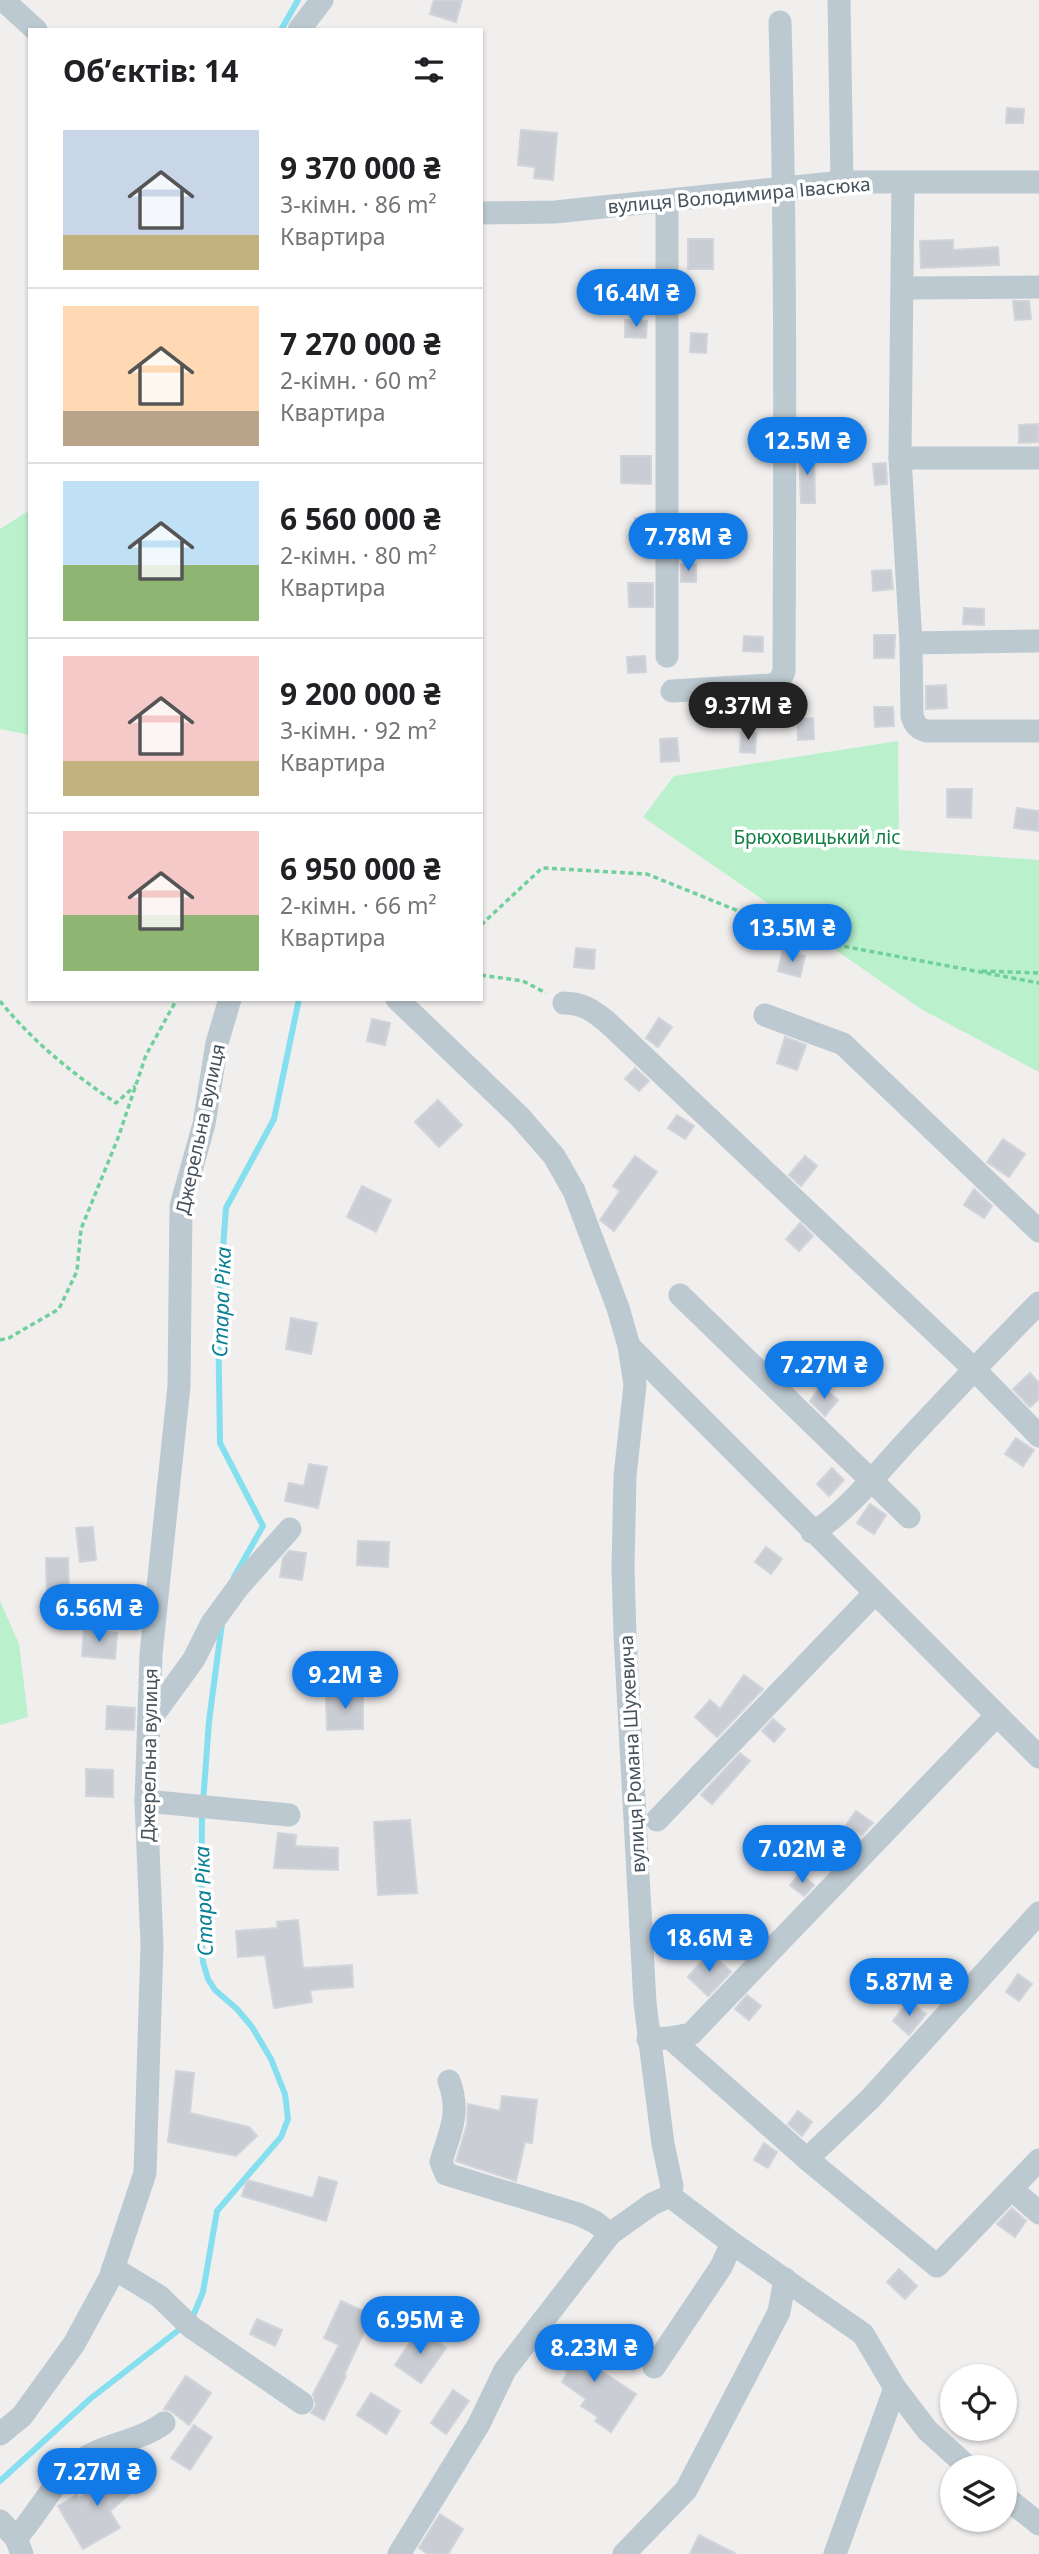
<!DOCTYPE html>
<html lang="uk">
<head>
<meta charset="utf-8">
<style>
	body { margin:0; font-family:"Noto Sans",sans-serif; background:#f6f6f6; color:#202124; height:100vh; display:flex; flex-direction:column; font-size:26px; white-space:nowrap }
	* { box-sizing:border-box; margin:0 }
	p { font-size:23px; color:#757577 }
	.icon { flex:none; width:38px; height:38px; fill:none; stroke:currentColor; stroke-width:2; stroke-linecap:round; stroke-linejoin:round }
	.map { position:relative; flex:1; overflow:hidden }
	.details { position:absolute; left:28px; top:28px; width:455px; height:973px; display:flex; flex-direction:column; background:#fff; border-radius:0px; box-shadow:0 2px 5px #0004 }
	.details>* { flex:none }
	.buttons { position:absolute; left:940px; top:2364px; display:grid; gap:14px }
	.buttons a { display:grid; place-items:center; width:77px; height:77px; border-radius:50%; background:#fff; box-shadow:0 2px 5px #0004; font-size:35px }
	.price { position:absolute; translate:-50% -60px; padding:0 16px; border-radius:24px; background:#117ae7; color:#fff; font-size:23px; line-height:46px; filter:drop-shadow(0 2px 4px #0008) }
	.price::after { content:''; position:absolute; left:50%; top:42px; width:21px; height:16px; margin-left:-10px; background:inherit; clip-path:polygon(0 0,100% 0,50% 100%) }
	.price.selected { background:#222; color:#fff }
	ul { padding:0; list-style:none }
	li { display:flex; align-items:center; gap:21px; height:175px; padding:0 35px }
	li+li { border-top:2px solid #e0e0e0 }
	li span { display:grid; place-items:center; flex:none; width:196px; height:140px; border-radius:0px; color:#555 }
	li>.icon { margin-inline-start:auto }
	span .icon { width:84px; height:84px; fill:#fffc; stroke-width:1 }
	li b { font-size:30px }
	h2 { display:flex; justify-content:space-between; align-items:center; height:84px; padding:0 35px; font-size:30px }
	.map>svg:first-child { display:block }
</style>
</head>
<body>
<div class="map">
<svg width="1039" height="2554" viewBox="0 0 1039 2554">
	<rect width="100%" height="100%" fill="#f1eeee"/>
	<g fill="#baf1cc">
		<path d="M30,510V735L0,729V529Z"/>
		<path d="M898,741L899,850L1039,860V1072L921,1009L643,817L674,776Z"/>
		<path d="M0,1601L19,1644L28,1717L0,1725Z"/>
	</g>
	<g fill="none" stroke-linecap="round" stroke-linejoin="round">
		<g stroke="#85dfef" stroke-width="6">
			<path d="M281,30L298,0"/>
			<path d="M234,1577L263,1526L220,1443L218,1313L226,1208L274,1119L299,999"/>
			<path d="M203,1803L209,1721L222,1623"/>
			<path d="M193,2316L203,2292L217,2211L281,2137L288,2119L285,2094L271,2059L252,2027L237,2009L215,1990L208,1979L203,1962L201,1931L202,1812"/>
			<path d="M0,2481L90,2399L180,2329"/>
		</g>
	</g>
	<g fill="#cacdd3" stroke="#d1d4da" stroke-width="2">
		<path d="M434,0H462L456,22L430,14Z"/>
		<path d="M1007,108L1024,109L1023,123H1006Z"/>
		<path d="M521,130L557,133L553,180L534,178L535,167L518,165Z"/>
		<rect x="688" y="239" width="25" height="30"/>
		<path d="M953,240V250L998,247L999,265L921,268L920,241Z"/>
		<path d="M1013,301H1029L1031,319L1015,320Z"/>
		<path d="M625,320L647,321L646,338L625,337Z"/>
		<path d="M691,333L707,334L706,353L690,352Z"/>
		<path d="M1038,424L1039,442L1019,443V425Z"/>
		<path d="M814,451L815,503H801L799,452Z"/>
		<path d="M621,456H651V484L621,483Z"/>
		<path d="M886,463L887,484L875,485L873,464Z"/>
		<rect x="635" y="518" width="18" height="23"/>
		<rect x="681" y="564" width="15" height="18"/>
		<path d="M891,570L893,589L873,591L872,571Z"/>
		<path d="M628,583H653V607H629Z"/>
		<path d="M964,608L984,609V625L963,624Z"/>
		<path d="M874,635H895L894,658H874Z"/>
		<path d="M744,636L763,637V652L743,651Z"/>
		<path d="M645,656L646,672L628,673L627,657Z"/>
		<path d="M946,685L947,708L926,709V686Z"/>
		<path d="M874,707H893L894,726L875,727Z"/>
		<path d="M813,718L814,739L798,740L797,719Z"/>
		<path d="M741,732L756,733L755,753L740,752Z"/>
		<path d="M677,738L679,761L661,762L660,739Z"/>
		<path d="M947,789H972L971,818L947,817Z"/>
		<path d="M1017,808L1039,811V831L1014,828Z"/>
		<path d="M576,948L595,950L594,969L574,967Z"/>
		<path d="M783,950L805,956L800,977L778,971Z"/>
		<path d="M659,1018L672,1027L658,1047L646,1038Z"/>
		<path d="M372,1019L390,1023L385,1045L367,1041Z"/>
		<path d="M785,1037L806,1045L797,1070L777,1063Z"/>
		<path d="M635,1068L649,1081L639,1091L625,1079Z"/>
		<path d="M438,1100L462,1125L439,1147L415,1122Z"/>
		<path d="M677,1115L694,1126L685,1139L668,1128Z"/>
		<path d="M1003,1139L1025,1154L1009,1177L987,1162Z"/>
		<path d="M635,1156L657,1172L614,1231L600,1220L620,1191L613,1186Z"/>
		<path d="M805,1156L817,1166L801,1186L789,1175Z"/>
		<path d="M362,1186L391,1200L376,1232L347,1217Z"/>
		<path d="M974,1189L992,1206L984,1218L964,1205Z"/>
		<path d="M800,1223L813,1236L799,1251L786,1239Z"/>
		<path d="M291,1318L317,1323L311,1354L286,1349Z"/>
		<path d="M1030,1373L1039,1383V1399L1030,1407L1013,1389Z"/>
		<path d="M821,1386L838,1400L825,1416L810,1401Z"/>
		<path d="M1016,1438L1034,1450L1023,1466L1005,1454Z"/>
		<path d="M309,1464L327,1467L318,1508L285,1501L289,1483L304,1486Z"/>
		<path d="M832,1468L844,1480L829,1496L817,1484Z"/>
		<path d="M870,1504L886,1515L874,1534L857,1523Z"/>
		<path d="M93,1527L96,1560L80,1562L76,1528Z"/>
		<path d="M358,1541L389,1542L388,1567L357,1565Z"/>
		<path d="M766,1547L782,1559L771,1574L755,1562Z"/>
		<path d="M289,1551L306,1553L302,1580L280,1577L283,1558Z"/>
		<path d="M46,1558H68L69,1596L47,1597Z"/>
		<path d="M127,1599L141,1601L138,1618L124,1615Z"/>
		<path d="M84,1629L117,1633L115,1659L82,1656Z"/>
		<path d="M744,1675L763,1689L717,1737L695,1717L710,1700L720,1709Z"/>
		<path d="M363,1693V1729L327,1730L326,1694Z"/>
		<path d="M107,1706L135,1708L134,1730L106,1729Z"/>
		<path d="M773,1719L785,1729L774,1742L762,1731Z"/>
		<path d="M740,1753L750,1761L712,1804L701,1795Z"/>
		<path d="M86,1769L113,1770V1797L86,1796Z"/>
		<path d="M856,1811L873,1823L862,1835L846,1825Z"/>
		<path d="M410,1820L417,1893L378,1895L374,1822Z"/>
		<path d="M278,1833L296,1835L295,1846L338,1848V1870L274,1868Z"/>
		<path d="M800,1873L814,1885L804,1896L790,1885Z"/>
		<path d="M298,1920L303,1968L352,1965L353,1987L310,1990L312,2002L274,2008L265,1955L238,1957L236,1931L278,1928L277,1922Z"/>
		<path d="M710,1952L731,1972L708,1996L688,1977Z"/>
		<path d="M1018,1974L1032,1984L1019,2001L1006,1992Z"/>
		<path d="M747,1995L761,2006L749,2020L735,2009Z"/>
		<path d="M909,2001L926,2014L909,2035L893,2021Z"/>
		<path d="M176,2071L194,2073L190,2113L249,2127L257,2136L236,2156L168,2142Z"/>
		<path d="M502,2096L537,2100L532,2143L525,2142L516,2181L456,2161L467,2125L468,2104L500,2111Z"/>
		<path d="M798,2111L812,2122L802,2136L788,2124Z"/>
		<path d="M764,2143L777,2152L768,2168L754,2160Z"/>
		<path d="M319,2177L337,2182L326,2221L242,2196L247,2180L313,2198Z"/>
		<path d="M1012,2208L1026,2221L1015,2237L997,2224Z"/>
		<path d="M899,2269L917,2286L905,2299L887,2282Z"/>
		<path d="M341,2301L372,2315L344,2375L346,2376L324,2420L311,2413L316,2405L313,2394L339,2345L324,2338Z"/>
		<path d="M257,2319L282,2330L275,2346L250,2334Z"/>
		<path d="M419,2329L446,2348L421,2383L395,2365Z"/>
		<path d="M574,2336L602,2355L594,2366L636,2394L611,2432L595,2421L598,2417L581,2406L586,2399L562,2382L568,2372L555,2363Z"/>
		<path d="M186,2376L211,2393L189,2425L171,2411L164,2409Z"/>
		<path d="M453,2390L469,2401L446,2434L431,2423Z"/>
		<path d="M371,2393L400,2411L386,2434L357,2415Z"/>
		<path d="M194,2425L212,2437L190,2470L171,2458Z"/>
		<path d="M119,2466L137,2488L110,2511L120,2528L83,2549L58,2506L77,2495L79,2499Z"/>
		<path d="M440,2514L463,2529L448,2554H428L419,2548Z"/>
		<path d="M699,2535L736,2554H690Z"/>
	</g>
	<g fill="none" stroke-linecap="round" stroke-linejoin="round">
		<g stroke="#70d09c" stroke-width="3.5" stroke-dasharray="5 3.5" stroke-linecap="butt">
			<path d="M481,925L542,868L647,874L810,940L1039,983"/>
			<path d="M982,971L1039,973"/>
			<path d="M481,975L523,981L546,993"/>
			<path d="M0,1001C32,1041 73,1074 116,1103L135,1086"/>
			<path d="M0,1340L9,1338L59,1309L77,1271L81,1229L118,1138L146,1055L177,999"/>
		</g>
		<g stroke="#bdc9d1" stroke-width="23">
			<path d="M3,0L36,30"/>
			<path d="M839,0L842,182"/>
			<path d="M299,30L322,0"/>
			<path d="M903,183L900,458L911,643L912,716C915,725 918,729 927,731H1039"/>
			<path d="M481,213L555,212L842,182H1039"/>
			<path d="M903,288L1039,287"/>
			<path d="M900,458H1039"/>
			<path d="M911,643L1039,641"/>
			<path d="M667,656V201"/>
			<path d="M672,691L770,685C778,683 781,680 784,671C785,455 786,239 780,22"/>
			<path d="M397,999L520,1117L554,1156L574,1191L618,1308L629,1346L635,1385L625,1476L623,1568L625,1636L645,2003L663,2144L672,2186L670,2196L732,2243L863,2334L895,2388L927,2430L969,2468"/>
			<path d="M564,1003C582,1003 592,1010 606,1021L974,1369L1039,1436"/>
			<path d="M765,1015L843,1044L1039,1231"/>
			<path d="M680,1295L909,1517"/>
			<path d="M629,1346L1039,1757"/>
			<path d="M812,1532C839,1520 883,1467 905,1443C949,1396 993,1349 1039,1303"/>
			<path d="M149,1721L194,1659L212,1623L239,1586L290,1529"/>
			<path d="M146,1801L289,1815"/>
			<path d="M657,1820L874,1594"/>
			<path d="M670,2038L691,2034L997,1715"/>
			<path d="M648,2039L670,2038L807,2159L870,2099L1039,1913"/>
			<path d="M449,2081C461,2114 450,2130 441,2162L446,2174L578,2214L595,2222L610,2234"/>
			<path d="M807,2159L937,2266L1039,2160"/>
			<path d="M1012,2189L1039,2213"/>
			<path d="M113,2268L159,2296L191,2327L302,2403"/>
			<path d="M654,2367L721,2267L732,2243"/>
			<path d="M0,2434L22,2416L74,2344L110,2278L145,2173L152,1945L146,1801L151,1654L179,1386L181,1206L204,1124L217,1043L230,999"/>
			<path d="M1004,2496L1039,2524"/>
			<path d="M0,2521L16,2538L22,2554"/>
			<path d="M16,2538C38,2515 53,2480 79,2462C105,2443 139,2442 164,2423"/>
			<path d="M399,2554L479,2424L505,2370L610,2234L652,2204L670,2196"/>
			<path d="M624,2554L686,2490L779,2312L785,2279"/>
			<path d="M835,2554L895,2388"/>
		</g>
	</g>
	<g text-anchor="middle" stroke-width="7" stroke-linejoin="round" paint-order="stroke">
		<g font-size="19" fill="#45525c" stroke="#fff">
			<text transform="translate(739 195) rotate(-5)" y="7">вулиця Володимира Івасюка</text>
			<text transform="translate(200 1129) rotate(-78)" y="7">Джерельна вулиця</text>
			<text transform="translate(632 1754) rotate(-93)" y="7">вулиця Романа Шухевича</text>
			<text transform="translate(149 1755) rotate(-89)" y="7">Джерельна вулиця</text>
		</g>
		<g font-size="19" fill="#138044" stroke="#fff">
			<text x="817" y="844">Брюховицький ліс</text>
		</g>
		<g font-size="21" font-style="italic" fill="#088096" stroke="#fff">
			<text transform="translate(222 1302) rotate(-88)" y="7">Стара Ріка</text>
			<text transform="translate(204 1901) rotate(-92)" y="7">Стара Ріка</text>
		</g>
	</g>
</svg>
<div class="buttons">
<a><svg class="icon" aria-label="locate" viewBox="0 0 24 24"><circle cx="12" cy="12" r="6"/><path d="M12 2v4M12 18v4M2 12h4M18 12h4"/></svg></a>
<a><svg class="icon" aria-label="layers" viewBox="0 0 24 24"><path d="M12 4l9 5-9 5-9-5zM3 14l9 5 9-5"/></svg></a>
</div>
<b class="price" style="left:636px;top:329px">16.4M ₴</b>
<b class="price" style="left:807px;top:477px">12.5M ₴</b>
<b class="price" style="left:688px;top:573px">7.78M ₴</b>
<b class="price selected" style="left:748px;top:742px">9.37M ₴</b>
<b class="price" style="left:792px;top:964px">13.5M ₴</b>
<b class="price" style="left:824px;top:1401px">7.27M ₴</b>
<b class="price" style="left:99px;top:1644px">6.56M ₴</b>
<b class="price" style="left:345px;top:1711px">9.2M ₴</b>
<b class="price" style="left:802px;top:1885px">7.02M ₴</b>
<b class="price" style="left:709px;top:1974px">18.6M ₴</b>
<b class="price" style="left:909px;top:2018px">5.87M ₴</b>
<b class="price" style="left:420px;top:2356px">6.95M ₴</b>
<b class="price" style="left:594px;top:2384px">8.23M ₴</b>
<b class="price" style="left:97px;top:2508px">7.27M ₴</b>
<section class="details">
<h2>Об’єктів: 14<svg class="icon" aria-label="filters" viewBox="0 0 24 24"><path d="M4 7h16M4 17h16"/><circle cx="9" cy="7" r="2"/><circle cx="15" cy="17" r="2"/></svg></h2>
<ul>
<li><span style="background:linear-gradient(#c9d6e8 75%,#c2b280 0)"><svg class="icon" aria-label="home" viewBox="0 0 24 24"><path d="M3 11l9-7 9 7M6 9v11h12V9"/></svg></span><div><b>9 370 000 ₴</b><p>3-кімн. · 86 m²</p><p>Квартира</p></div></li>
<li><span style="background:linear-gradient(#ffd9b3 75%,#b9a48a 0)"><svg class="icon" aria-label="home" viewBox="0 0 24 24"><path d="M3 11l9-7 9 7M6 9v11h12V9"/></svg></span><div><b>7 270 000 ₴</b><p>2-кімн. · 60 m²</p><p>Квартира</p></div></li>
<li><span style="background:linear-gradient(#bfe0f5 60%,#8fb573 0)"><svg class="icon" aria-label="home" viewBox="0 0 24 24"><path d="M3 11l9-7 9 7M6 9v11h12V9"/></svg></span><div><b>6 560 000 ₴</b><p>2-кімн. · 80 m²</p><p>Квартира</p></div></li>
<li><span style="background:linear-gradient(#f6c9c9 75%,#c2b280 0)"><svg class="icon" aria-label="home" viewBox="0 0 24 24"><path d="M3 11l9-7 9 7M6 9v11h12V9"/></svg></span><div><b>9 200 000 ₴</b><p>3-кімн. · 92 m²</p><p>Квартира</p></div></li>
<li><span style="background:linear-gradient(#f6c9c9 60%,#8fb573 0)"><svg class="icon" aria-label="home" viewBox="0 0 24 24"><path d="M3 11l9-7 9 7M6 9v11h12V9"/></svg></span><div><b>6 950 000 ₴</b><p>2-кімн. · 66 m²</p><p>Квартира</p></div></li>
</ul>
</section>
</div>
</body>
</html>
